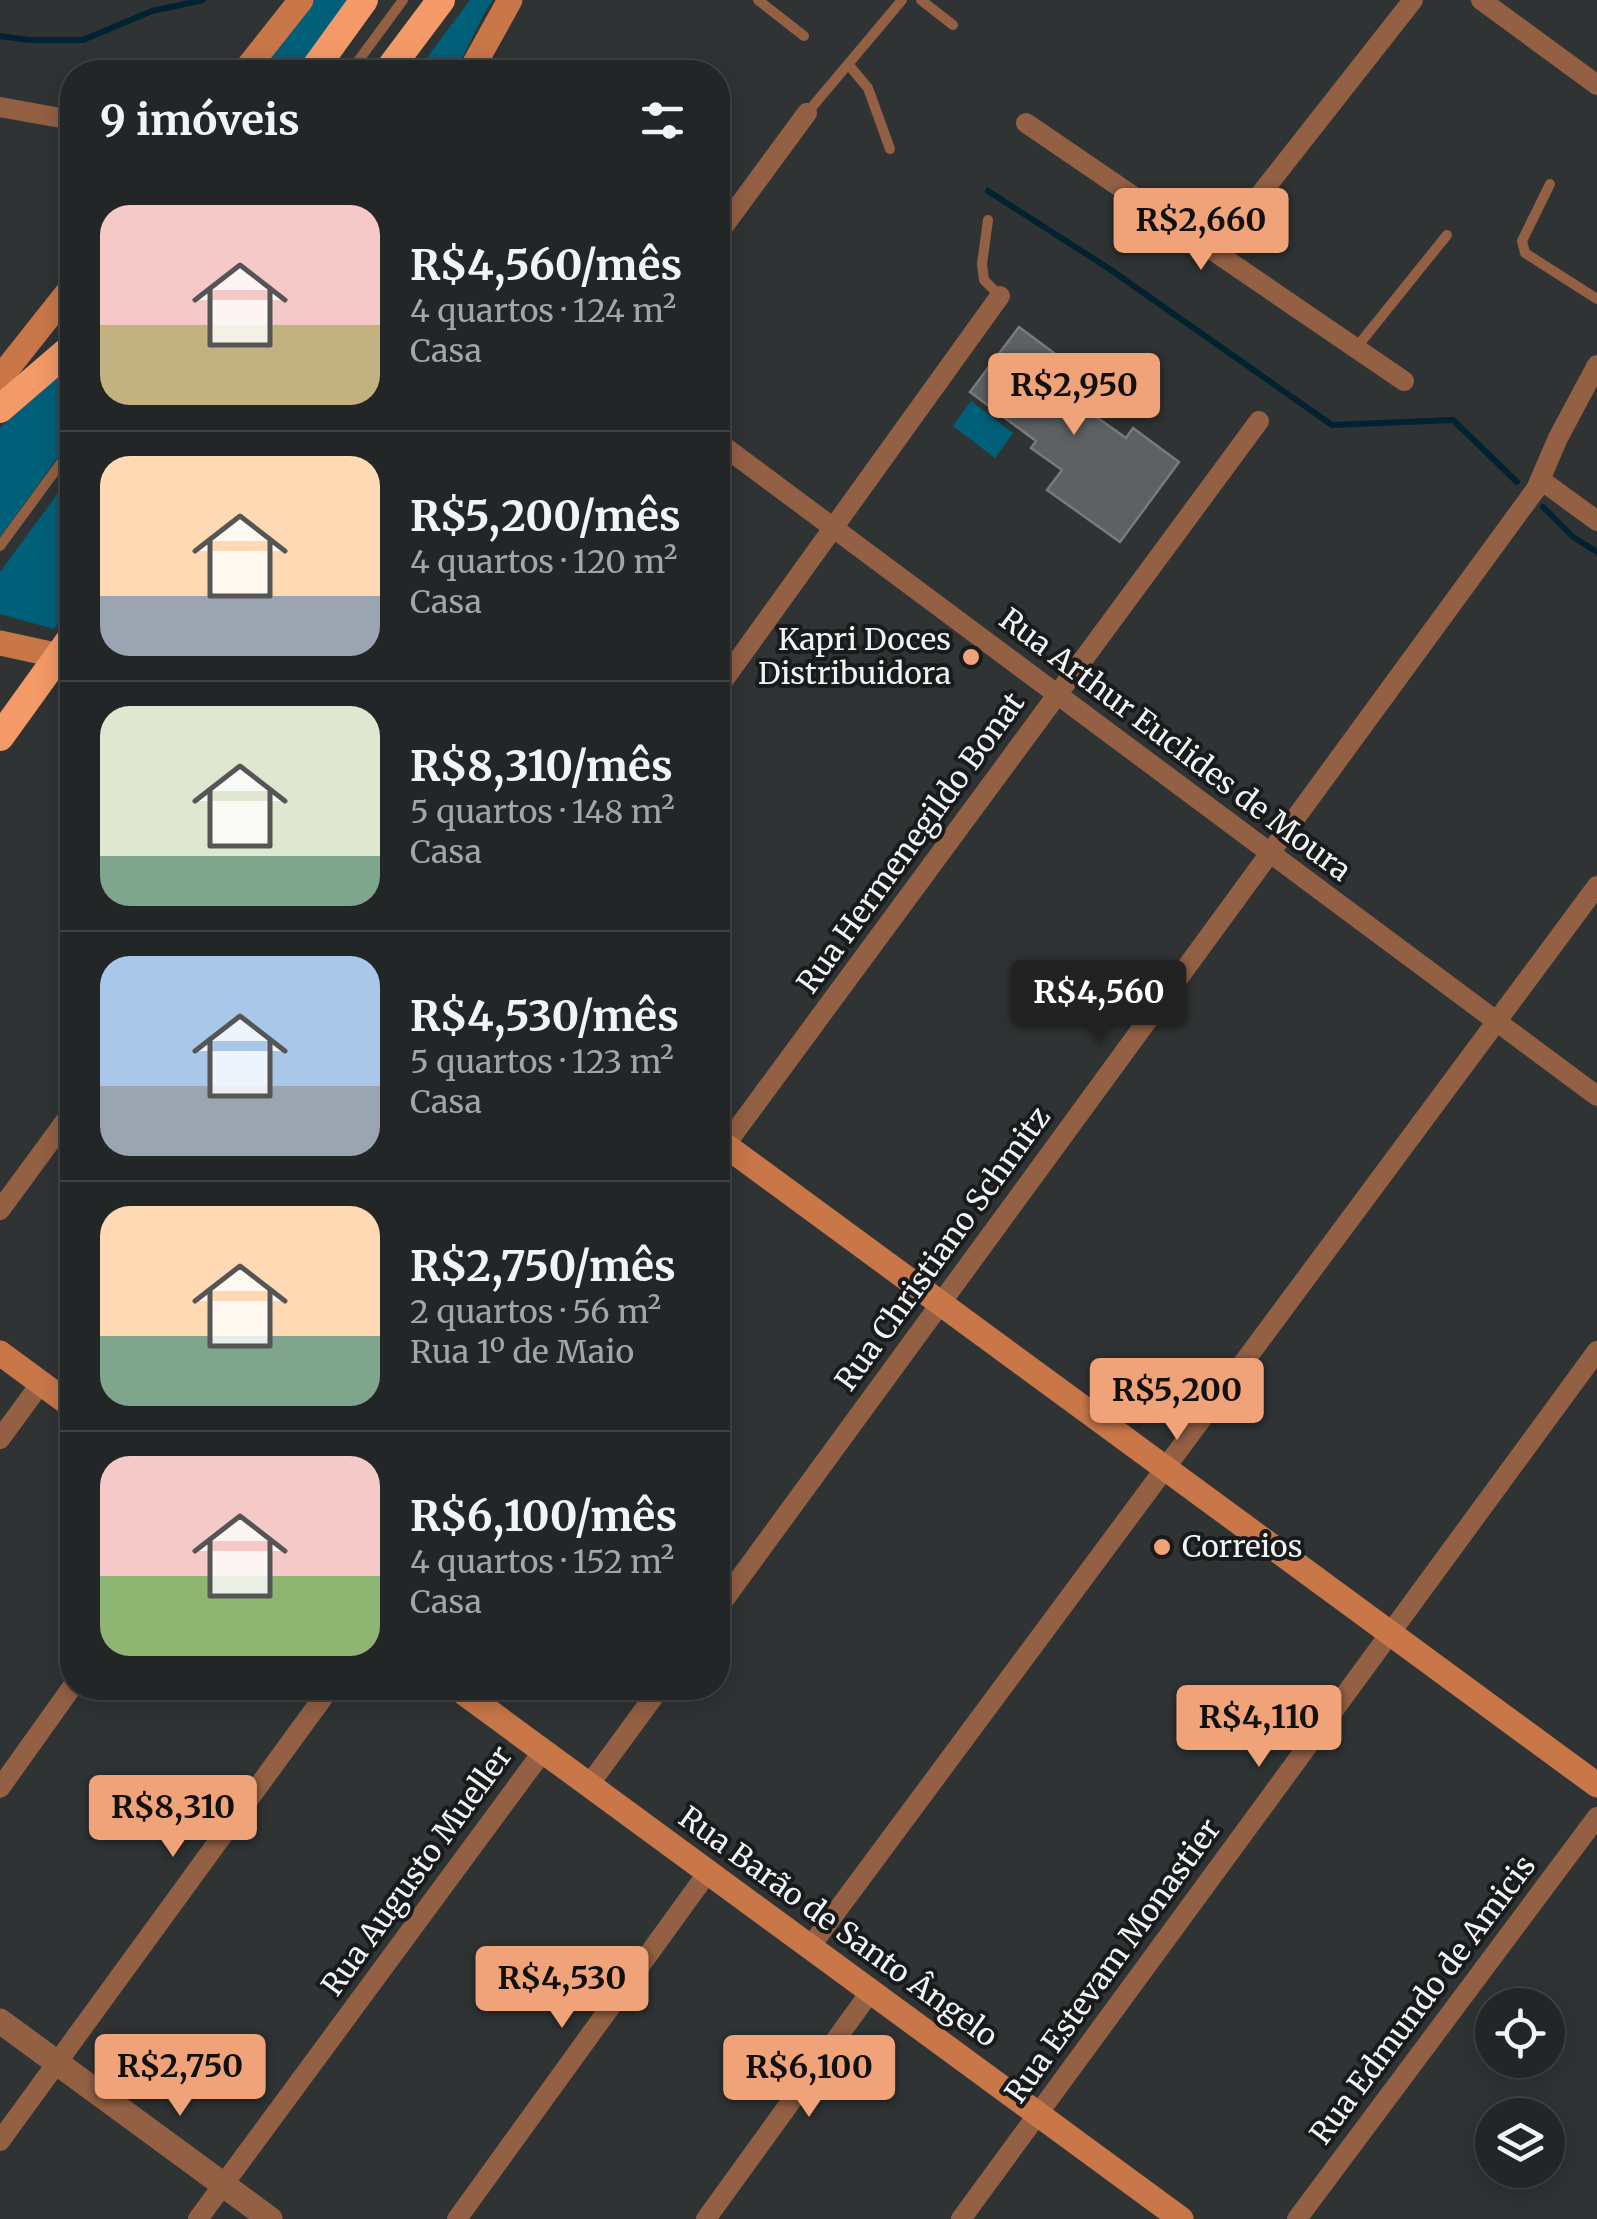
<!DOCTYPE html>
<html lang="pt">
<head>
<meta charset="utf-8">
<style>
	body { margin:0; font-family:Merriweather,serif; background:#2b2e2f; color:#f1f3f6; height:100vh; display:flex; flex-direction:column; font-size:38px; white-space:nowrap }
	* { box-sizing:border-box; margin:0 }
	p { font-size:32px; color:#a3a5a7 }
	.icon { flex:none; width:55px; height:55px; fill:none; stroke:currentColor; stroke-width:2; stroke-linecap:round; stroke-linejoin:round }
	.map { position:relative; flex:1; overflow:hidden }
	.details { position:absolute; left:60px; top:60px; width:670px; height:1640px; display:flex; flex-direction:column; background:#232627; border-radius:40px; box-shadow:0 5px 25px #0003,0 0 0 2px #404344 }
	.details>* { flex:none }
	.tools { position:absolute; left:1475px; top:1988px; display:grid; gap:20px }
	.tools a { display:grid; place-items:center; width:90px; height:90px; border-radius:50%; background:#232627; box-shadow:0 5px 25px #0003,0 0 0 2px #404344; font-size:50px }
	.price { position:absolute; translate:-50% -85px; padding:0 22px; border-radius:10px; background:#f0a278; color:#111; font-size:32px; line-height:65px; filter:drop-shadow(0 2px 5px #0008) }
	.price::after { content:''; position:absolute; left:50%; top:60px; width:30px; height:22px; margin-left:-15px; background:inherit; clip-path:polygon(0 0,100% 0,50% 100%) }
	.price.current { background:#222; color:#fff }
	ul { padding:0; list-style:none }
	li { display:flex; align-items:center; gap:30px; height:250px; padding:0 40px }
	li+li { border-top:2px solid #404344 }
	li span { display:grid; place-items:center; flex:none; width:280px; height:200px; border-radius:30px; color:#555 }
	li>.icon { margin-inline-start:auto }
	span .icon { width:120px; height:120px; fill:#fffc; stroke-width:1 }
	li b { font-size:42px }
	h2 { display:flex; justify-content:space-between; align-items:center; height:120px; padding:0 40px; font-size:42px }
	.map>svg:first-child { display:block }
</style>
</head>
<body>
<div class="map">
<svg width="1597" height="2219" viewBox="0 0 1597 2219">
	<rect width="100%" height="100%" fill="#2f3334"/>
	<g fill="#006079">
		<path d="M314,0H350L296,72H258Z"/>
		<path d="M470,0H493L486,10L455,72H416Z"/>
		<path d="M72,362V438L0,537V428Z"/>
		<path d="M971,401L1013,433L995,458L953,426Z"/>
		<path d="M72,474V604L54,629L0,614V572Z"/>
	</g>
	<g fill="none" stroke-linecap="round" stroke-linejoin="round">
		<g stroke="#00232f" stroke-width="6">
			<path d="M0,36L29,40H83L152,11L203,0"/>
			<path d="M988,191L1108,268L1332,425L1453,420L1517,482"/>
			<path d="M1543,507L1573,537L1597,552"/>
		</g>
	</g>
	<path fill="#5d6163" stroke="#777b7d" stroke-width="2.5" d="M1019,327L1073,367L1057,389L1126,438L1133,428L1179,462L1120,542L1047,490L1062,470L1031,448L1036,441L970,392Z"/>
	<g fill="none" stroke-linecap="round" stroke-linejoin="round">
		<g stroke="#936044" stroke-width="10">
			<path d="M758,0L804,36"/>
			<path d="M921,0L953,25"/>
			<path d="M848,64L868,88L890,149"/>
			<path d="M350,72L403,0"/>
			<path d="M807,113L902,0"/>
			<path d="M1550,184L1522,241L1525,253L1597,299"/>
			<path d="M988,220L982,264L984,280L1000,296"/>
			<path d="M1356,348L1447,235"/>
			<path d="M0,546L72,448"/>
		</g>
		<g stroke="#936044" stroke-width="20">
			<path d="M1481,0L1597,85"/>
			<path d="M0,107L72,120"/>
			<path d="M1026,123L1404,381"/>
			<path d="M718,234L807,113"/>
			<path d="M1215,252L1413,0"/>
			<path d="M718,442L1597,1096"/>
			<path d="M1541,480L1597,521"/>
			<path d="M718,688L1000,296"/>
			<path d="M718,1155L1259,421"/>
			<path d="M0,1210L72,1112"/>
			<path d="M0,1439L41,1383"/>
			<path d="M718,1608L1536,489L1558,438L1597,365"/>
			<path d="M589,1785L660,1688"/>
			<path d="M0,1788L72,1687"/>
			<path d="M810,1947L1597,886"/>
			<path d="M0,2141L330,1688"/>
			<path d="M198,2219L543,1751"/>
			<path d="M457,2219L708,1872"/>
			<path d="M706,2219L871,1991"/>
			<path d="M961,2219L1597,1351"/>
			<path d="M1297,2219L1597,1817"/>
		</g>
		<path stroke="#936044" stroke-width="25" d="M0,2021L270,2219"/>
		<g stroke="#c97749" stroke-width="25">
			<path d="M244,72L301,0"/>
			<path d="M470,72L510,0"/>
			<path d="M0,378L72,287"/>
			<path d="M0,643L60,656L72,665"/>
			<path d="M718,1140L1597,1785"/>
			<path d="M0,1353L72,1406"/>
			<path d="M457,1688L1181,2219"/>
		</g>
		<g stroke="#f49a68" stroke-width="28">
			<path d="M312,72L364,0"/>
			<path d="M387,72L441,0"/>
			<path d="M0,409L72,347"/>
			<path d="M0,737L72,637"/>
		</g>
	</g>
	<g fill="#f0a278" stroke="#181a1b" stroke-width="4">
		<circle cx="971" cy="657" r="10"/>
		<circle cx="1162" cy="1547" r="10"/>
	</g>
	<g text-anchor="middle" stroke-width="8" stroke-linejoin="round" paint-order="stroke">
		<g font-size="30" fill="#f1f4f5" stroke="#181a1b" text-anchor="end">
			<text x="951" y="650">Kapri Doces<tspan x="951" dy="34">Distribuidora</tspan></text>
			<text x="1182" y="1557" text-anchor="start">Correios</text>
		</g>
		<g font-size="30" fill="#f1f4f5" stroke="#181a1b">
			<text transform="translate(1175 745) rotate(37)" y="10">Rua Arthur Euclides de Moura</text>
			<text transform="translate(911 843) rotate(-54)" y="10">Rua Hermenegildo Bonat</text>
			<text transform="translate(943 1249) rotate(-54)" y="10">Rua Christiano Schmitz</text>
			<text transform="translate(417 1871) rotate(-54)" y="10">Rua Augusto Mueller</text>
			<text transform="translate(838 1927) rotate(36)" y="10">Rua Barão de Santo Ângelo</text>
			<text transform="translate(1113 1961) rotate(-54)" y="10">Rua Estevam Monastier</text>
			<text transform="translate(1423 2000) rotate(-53)" y="10">Rua Edmundo de Amicis</text>
		</g>
	</g>
</svg>
<div class="tools">
<a><svg class="icon" aria-label="locate" viewBox="0 0 24 24"><circle cx="12" cy="12" r="6"/><path d="M12 2v4M12 18v4M2 12h4M18 12h4"/></svg></a>
<a><svg class="icon" aria-label="layers" viewBox="0 0 24 24"><path d="M12 4l9 5-9 5-9-5zM3 14l9 5 9-5"/></svg></a>
</div>
<b class="price" style="left:1201px;top:273px">R$2,660</b>
<b class="price" style="left:1074px;top:438px">R$2,950</b>
<b class="price current" style="left:1099px;top:1045px">R$4,560</b>
<b class="price" style="left:1177px;top:1443px">R$5,200</b>
<b class="price" style="left:1259px;top:1770px">R$4,110</b>
<b class="price" style="left:173px;top:1860px">R$8,310</b>
<b class="price" style="left:562px;top:2031px">R$4,530</b>
<b class="price" style="left:180px;top:2119px">R$2,750</b>
<b class="price" style="left:809px;top:2120px">R$6,100</b>
<section class="details">
<h2>9 imóveis<svg class="icon" aria-label="filters" viewBox="0 0 24 24"><path d="M4 7h16M4 17h16"/><circle cx="9" cy="7" r="2"/><circle cx="15" cy="17" r="2"/></svg></h2>
<ul>
<li><span style="background:linear-gradient(#f6c9c9 60%,#c2b280 0)"><svg class="icon" aria-label="home" viewBox="0 0 24 24"><path d="M3 11l9-7 9 7M6 9v11h12V9"/></svg></span><div><b>R$4,560/mês</b><p>4 quartos · 124 m²</p><p>Casa</p></div></li>
<li><span style="background:linear-gradient(#ffd9b3 70%,#9aa5b1 0)"><svg class="icon" aria-label="home" viewBox="0 0 24 24"><path d="M3 11l9-7 9 7M6 9v11h12V9"/></svg></span><div><b>R$5,200/mês</b><p>4 quartos · 120 m²</p><p>Casa</p></div></li>
<li><span style="background:linear-gradient(#dfe7d0 75%,#7fa58c 0)"><svg class="icon" aria-label="home" viewBox="0 0 24 24"><path d="M3 11l9-7 9 7M6 9v11h12V9"/></svg></span><div><b>R$8,310/mês</b><p>5 quartos · 148 m²</p><p>Casa</p></div></li>
<li><span style="background:linear-gradient(#a9c7e8 65%,#9aa5b1 0)"><svg class="icon" aria-label="home" viewBox="0 0 24 24"><path d="M3 11l9-7 9 7M6 9v11h12V9"/></svg></span><div><b>R$4,530/mês</b><p>5 quartos · 123 m²</p><p>Casa</p></div></li>
<li><span style="background:linear-gradient(#ffd9b3 65%,#7fa58c 0)"><svg class="icon" aria-label="home" viewBox="0 0 24 24"><path d="M3 11l9-7 9 7M6 9v11h12V9"/></svg></span><div><b>R$2,750/mês</b><p>2 quartos · 56 m²</p><p>Rua 1º de Maio</p></div></li>
<li><span style="background:linear-gradient(#f6c9c9 60%,#8fb573 0)"><svg class="icon" aria-label="home" viewBox="0 0 24 24"><path d="M3 11l9-7 9 7M6 9v11h12V9"/></svg></span><div><b>R$6,100/mês</b><p>4 quartos · 152 m²</p><p>Casa</p></div></li>
</ul>
</section>
</div>
</body>
</html>
